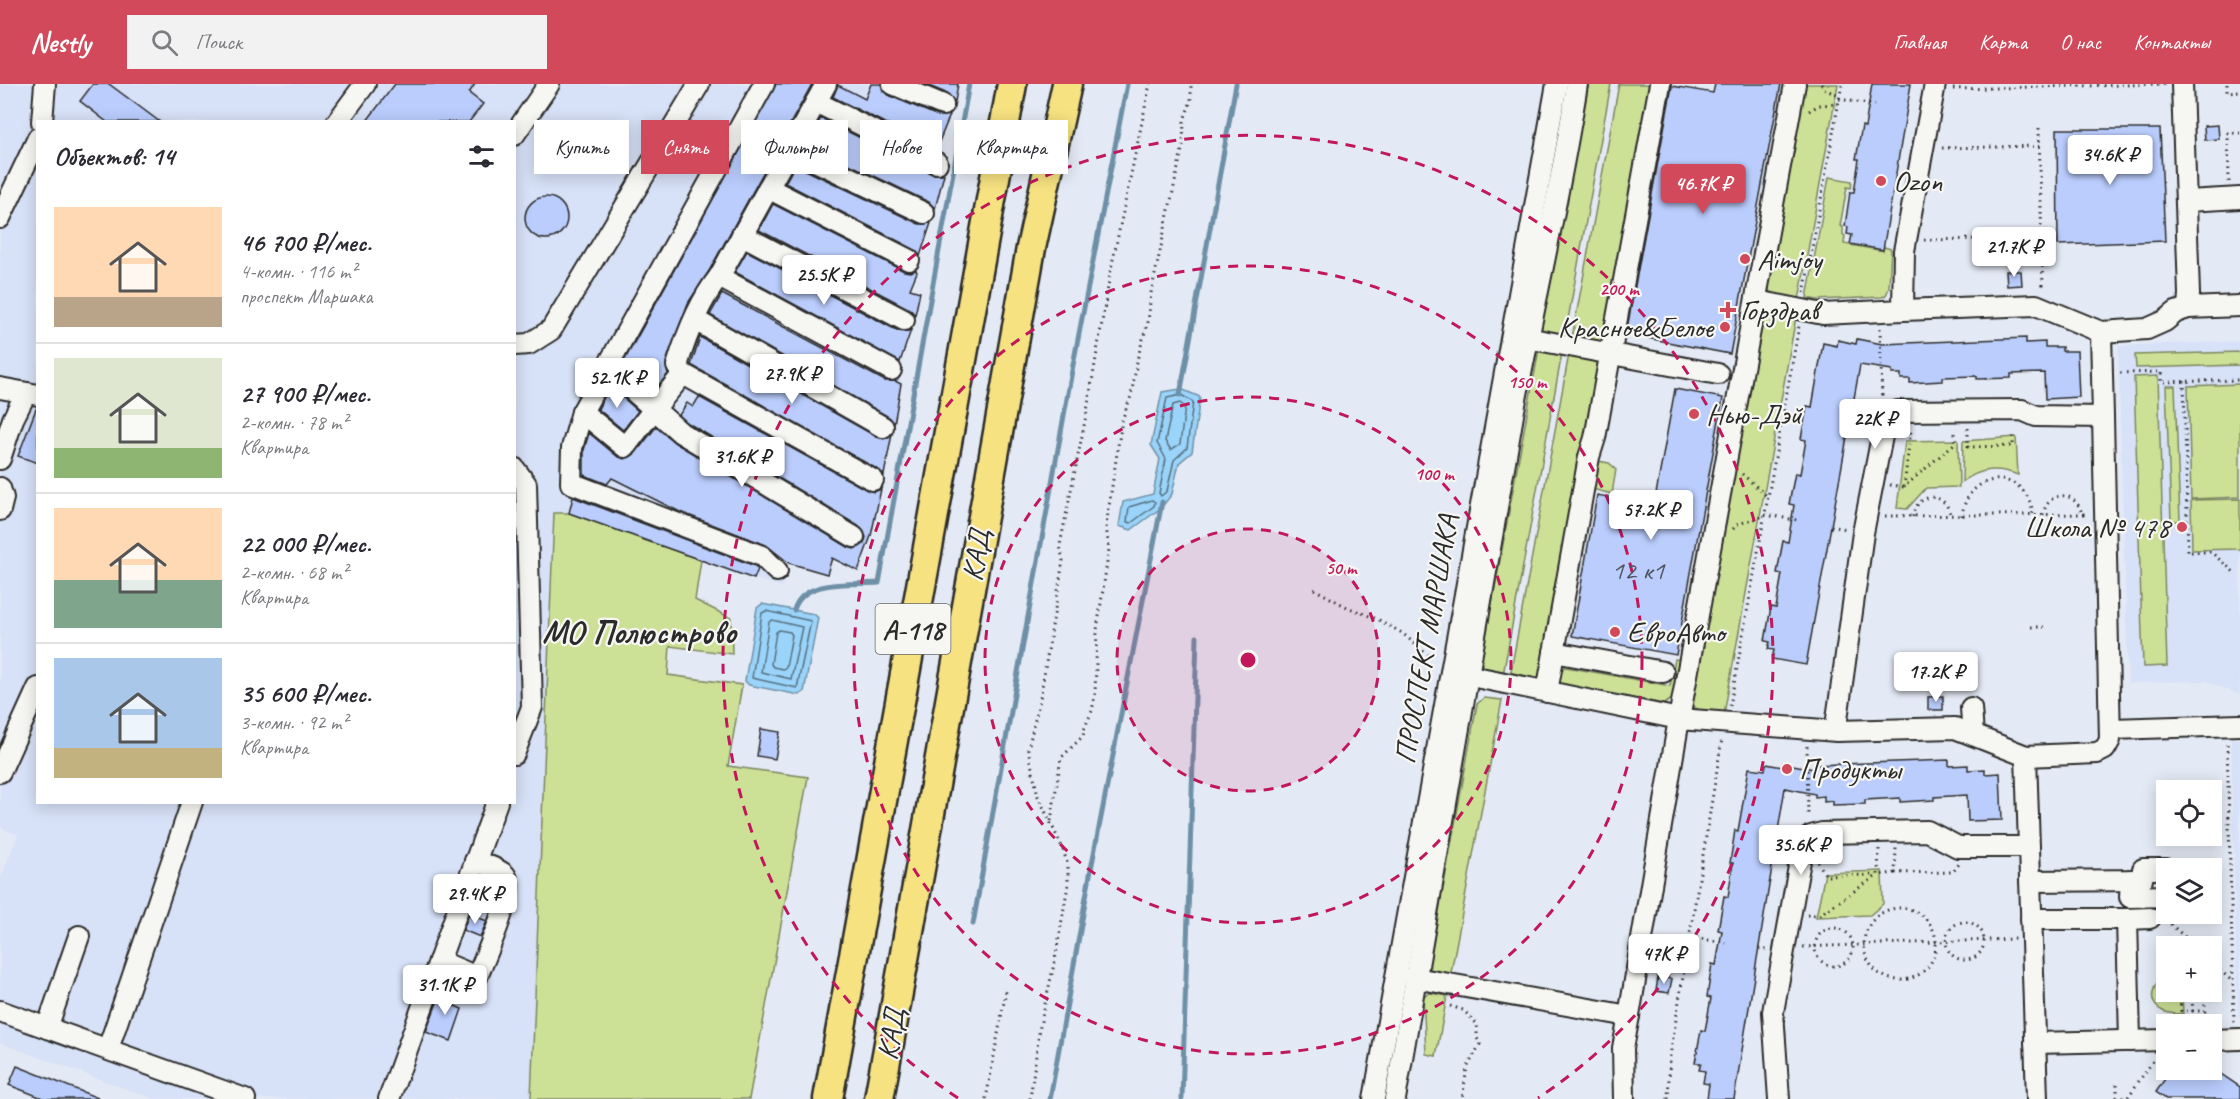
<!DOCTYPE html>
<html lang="ru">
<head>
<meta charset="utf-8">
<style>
	body { margin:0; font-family:Caveat,sans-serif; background:#f2f2f3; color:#2b2b33; height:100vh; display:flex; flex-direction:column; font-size:22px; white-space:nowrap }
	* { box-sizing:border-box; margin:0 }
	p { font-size:20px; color:#7c7c81 }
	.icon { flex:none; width:33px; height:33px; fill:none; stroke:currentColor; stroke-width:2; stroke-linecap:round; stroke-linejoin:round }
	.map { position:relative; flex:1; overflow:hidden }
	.sheet { position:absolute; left:36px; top:36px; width:480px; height:684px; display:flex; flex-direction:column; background:#fff; border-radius:0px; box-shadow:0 3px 15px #0003 }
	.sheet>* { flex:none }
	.guide { position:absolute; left:534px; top:36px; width:570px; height:54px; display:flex; gap:12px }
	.tools { position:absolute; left:2156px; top:696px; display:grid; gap:12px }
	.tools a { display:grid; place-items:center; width:66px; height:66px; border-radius:0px; background:#fff; box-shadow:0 3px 15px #0003; font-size:30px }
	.price { position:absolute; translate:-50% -51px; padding:0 14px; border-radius:6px; background:#fff; color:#222; font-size:20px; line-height:39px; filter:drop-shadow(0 2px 3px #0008) }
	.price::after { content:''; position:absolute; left:50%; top:36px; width:18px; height:14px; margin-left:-9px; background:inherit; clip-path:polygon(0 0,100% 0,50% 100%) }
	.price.active { background:#d1495b; color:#fff }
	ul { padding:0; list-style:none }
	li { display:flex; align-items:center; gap:18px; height:150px; padding:0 18px }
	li+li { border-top:2px solid #e1e1e2 }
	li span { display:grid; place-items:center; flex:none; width:168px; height:120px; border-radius:0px; color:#555 }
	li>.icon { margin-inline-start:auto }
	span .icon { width:72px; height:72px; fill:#fffc; stroke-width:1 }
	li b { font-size:26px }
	h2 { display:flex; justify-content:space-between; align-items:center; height:72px; padding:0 18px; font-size:26px }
	.tag { padding:0 21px; border-radius:0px; background:#fff; box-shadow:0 3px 15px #0003; font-size:21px; line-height:54px }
	.tag.active { background:#d1495b; color:#fff }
	header { display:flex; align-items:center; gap:36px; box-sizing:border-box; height:84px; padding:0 30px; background:#d1495b; color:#fff }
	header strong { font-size:28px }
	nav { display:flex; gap:33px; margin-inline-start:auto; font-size:21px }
	.search { width:420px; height:54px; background:#f2f2f3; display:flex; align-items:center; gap:15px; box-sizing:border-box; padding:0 21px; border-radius:0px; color:#7c7c81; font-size:22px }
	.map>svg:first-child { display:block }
</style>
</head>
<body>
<header>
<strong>Nestly</strong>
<div class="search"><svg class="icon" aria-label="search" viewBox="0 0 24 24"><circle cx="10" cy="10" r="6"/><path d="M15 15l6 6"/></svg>Поиск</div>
<nav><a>Главная</a><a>Карта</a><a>О нас</a><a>Контакты</a></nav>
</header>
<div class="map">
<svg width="2240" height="1015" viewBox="0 0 2240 1015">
	<rect width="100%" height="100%" fill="#e4eaf5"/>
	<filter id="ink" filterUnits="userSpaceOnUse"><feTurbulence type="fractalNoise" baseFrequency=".0167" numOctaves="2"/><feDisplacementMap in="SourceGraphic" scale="12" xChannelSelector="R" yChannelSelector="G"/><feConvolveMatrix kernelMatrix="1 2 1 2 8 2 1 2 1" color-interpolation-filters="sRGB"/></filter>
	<g filter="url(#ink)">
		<g fill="#d7e1f7" fill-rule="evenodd">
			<path d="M0,0H958L956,15L933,70L946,77L935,126L910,204L920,208L910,250L898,283L901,300L895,339L871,452L864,470L832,474L827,490L789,479L782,503L754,495L569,429H554L531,1015H154L0,959V796L18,751L0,743ZM38,38H514V718H38Z"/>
			<path d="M2240,257V611L2206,597L2128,599L2118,262Z"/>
			<path d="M2231,655H2240V935H2238Z"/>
		</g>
		<g fill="#cce196" stroke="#7c8660" stroke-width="1.5">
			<path d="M1589,0H1611L1565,252L1539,248Z"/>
			<path d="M1619,0H1655L1603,260L1572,254Z"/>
			<path d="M1804,0H1838L1799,216L1775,212L1769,208L1768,200Z"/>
			<path d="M1829,93L1852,97L1851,104L1847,103L1840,142L1843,143V151L1845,152L1844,160L1883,167L1884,163L1891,165L1889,204L1886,211L1882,213L1817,216L1807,214Z"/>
			<path d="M1771,228L1796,233L1724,630L1702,628L1693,622L1692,616L1761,235L1766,229Z"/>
			<path d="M1539,265L1562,269L1503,591L1486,587L1481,579Z"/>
			<path d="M2240,268V281L2136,284L2135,271Z"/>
			<path d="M1569,270L1595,275L1601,282L1539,597L1510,592Z"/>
			<path d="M2158,292L2167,582L2143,583L2134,293Z"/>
			<path d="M2240,300V413L2191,415L2188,302Z"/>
			<path d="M2166,302H2175L2180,437H2171Z"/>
			<path d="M2016,353L2018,391C1997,383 1981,384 1962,398L1963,357Z"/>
			<path d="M1958,356L1959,403L1926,404L1907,425L1897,424L1905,357Z"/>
			<path d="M1598,377L1609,379L1616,385L1612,410L1592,405Z"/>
			<path d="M2240,415V465L2192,466L2191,416Z"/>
			<path d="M554,429H569L701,476L695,516L731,534L732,570L670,562L668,591L742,601L728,682L808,693L749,1015H531Z"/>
			<path d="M1675,575L1683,576L1674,614L1664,620L1556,600C1557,593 1557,584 1566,583L1670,602Z"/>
			<path d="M1484,614L1502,616L1450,894L1434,890L1429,881L1477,620Z"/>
			<path d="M1882,787L1883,820L1870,831L1816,833L1825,789Z"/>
			<path d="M2166,891V908H2182L2183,930C2176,930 2169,930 2163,927C2146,919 2152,898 2166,891Z"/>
			<path d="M1430,909L1447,912L1436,972L1426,970L1423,912Z"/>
		</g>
		<g fill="#9ad4fa" stroke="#6e90a7" stroke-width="1.5">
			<path d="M1181,305L1200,313L1192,368L1179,379L1172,410L1161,424L1131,446L1119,442L1123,418L1153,410L1160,375L1151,361L1162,308Z"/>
			<path d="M762,520L814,530L818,534L804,608L799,611L749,601L745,597L757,524Z"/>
		</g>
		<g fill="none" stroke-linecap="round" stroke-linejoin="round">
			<g stroke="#576f7e" stroke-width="1.5">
				<path d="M1181,311L1193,318L1187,364L1174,376L1167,407L1161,412L1159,409L1166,375L1157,359L1167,314Z"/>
				<path d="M1180,319L1185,323L1180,360L1171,366L1165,357L1173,321Z"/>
				<path d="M1152,416L1155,418L1154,422L1131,439L1127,438L1129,423Z"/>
				<path d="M766,527L811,537L797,604L752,594L762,529Z"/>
				<path d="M772,536L802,543L791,595L761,588L769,538Z"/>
				<path d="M779,546L790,548L792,551L786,583L783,585L773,583L771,580L776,548Z"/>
			</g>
			<g stroke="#6e90a7" stroke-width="5">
				<path d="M1180,311L1236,0"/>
				<path d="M794,526C803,494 852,501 879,499L969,0"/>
				<path d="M973,840L1073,281L1127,0"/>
				<path d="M1050,1015L1091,785L1162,418"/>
				<path d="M1182,1015L1197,553"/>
			</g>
		</g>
		<g fill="#bacdfd" stroke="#2b2b2b" stroke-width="1.5">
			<path d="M93,0H109L160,38H107L80,17Z"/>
			<path d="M395,0H475L469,9L483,20L469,38H366Z"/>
			<path d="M776,0H812L709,187L688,219L666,278L668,290L653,308L622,281Z"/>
			<path d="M871,0H881L883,7L888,11L938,32L950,31L936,65L833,13L838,1L865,15Z"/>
			<path d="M924,0H958L955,18L948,10Z"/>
			<path d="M1715,0H1781L1730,270L1626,250L1672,2L1713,9Z"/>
			<path d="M1872,0H1911L1883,166L1850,160L1852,151L1847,150L1848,143L1845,142L1850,108H1854L1859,75H1856L1862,42L1865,43Z"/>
			<path d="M821,34L932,90H944L935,125L929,118L807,60Z"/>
			<path d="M2218,41L2219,55L2205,56L2204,42Z"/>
			<path d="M2057,45H2160L2165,157L2058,161Z"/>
			<circle cx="587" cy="68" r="21"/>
			<path d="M795,81L919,140L931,139L920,172L914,165L785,99Z"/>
			<circle cx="546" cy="134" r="21"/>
			<path d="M773,120L904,187L910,188L916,186L917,188L910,205L920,208L915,231L910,225L759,146Z"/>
			<path d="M747,167L898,247L905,248L911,246L900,278L735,188Z"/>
			<path d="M2006,187H2021L2022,201L2007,202Z"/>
			<path d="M722,210L885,297H895L901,300L894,340L889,333L710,231Z"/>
			<path d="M700,253L877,353L884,355L892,350L884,391L879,386L691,281Z"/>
			<path d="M2026,254V259L2045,258V263H2062V267H2077L2079,313L2045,315L2044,289L2011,290V294L1977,295V292L1942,293V297L1910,299V295H1901V290H1892V286L1860,281L1806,581L1772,575L1774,566L1768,565L1770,558L1765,557L1771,523L1776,524L1782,490L1777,489L1783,457L1788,458L1794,421L1789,420L1795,389L1800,390L1806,356L1801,355L1807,322L1812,323L1823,259L1837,262L1838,256L1856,260L1857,255L1882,260Z"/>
			<path d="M610,302L638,327L623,346L598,325Z"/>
			<path d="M1675,305L1723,314L1676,571L1572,552L1597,411L1654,421Z"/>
			<path d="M699,313L867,406L874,408L881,405L871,452L858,487L832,474L827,490L789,479L766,461L680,428L612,394L607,400L584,391V366L589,349L617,372L624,375L635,370L656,343L675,359L848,463L854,465L864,460L866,453L860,443L688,339L679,331L687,319L693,323Z"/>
			<path d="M36,325H38V379L18,372Z"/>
			<path d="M573,413L755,482L758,485L754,495L569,429Z"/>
			<path d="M1943,612V626H1928V613Z"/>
			<path d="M761,645L780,648L775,675L757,672Z"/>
			<path d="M1949,676V682L1968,681V686L1985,685V690L2000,689L2002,736L1968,737L1967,711L1934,713V716L1900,718V714L1865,716V720L1833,721V717L1824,718V712L1815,713V710L1785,704L1734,1015H1707L1709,1000L1703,999L1705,987L1699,986L1701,979H1695L1701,946L1705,947L1711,914L1707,913L1712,880L1716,881L1722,847L1718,846L1724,812L1728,813L1733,779H1730L1735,746L1738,747L1749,684L1765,686L1766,680L1782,683L1783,679L1814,685V681Z"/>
			<path d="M469,830L487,837L480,853L463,846Z"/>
			<path d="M1658,893L1672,895L1669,909L1656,907Z"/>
			<path d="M444,900L454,904L448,919L462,925L451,957L426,948Z"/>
			<path d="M17,982L98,1014V1015H45L9,1001Z"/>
			<path d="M2171,986H2215L2240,1003V1015H2166L2156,1008Z"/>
		</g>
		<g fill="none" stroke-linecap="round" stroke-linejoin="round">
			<defs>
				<g id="minor">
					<path d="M764,0L582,328L572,364L571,399L762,472L777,487"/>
					<path d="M826,0L719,193C699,218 686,252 677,282L683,290L654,325L681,349L854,453"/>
					<path d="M893,0L943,21"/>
					<path d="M2182,0L2189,210L2188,224"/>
					<path d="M816,18L937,79"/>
					<path d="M42,38L45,0"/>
					<path d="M337,38L365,0"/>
					<path d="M514,51L549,0"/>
					<path d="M790,65L924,129"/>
					<path d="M768,104L909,176"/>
					<path d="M2187,117L2240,114"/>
					<path d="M0,134L38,54"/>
					<path d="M742,151L904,236"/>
					<path d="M719,193L891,286"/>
					<path d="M1757,217L1823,230L1903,226L1904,167L1935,0"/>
					<path d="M1903,226L2036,221L2101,248L2147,245L2165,237L2176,228L2188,224L2240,222"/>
					<path d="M695,236L883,343"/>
					<path d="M1527,254L1718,290"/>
					<path d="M514,261L529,260L551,246L699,0"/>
					<path d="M683,290L873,396"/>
					<path d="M0,304L38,311"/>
					<path d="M582,328L625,363L654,325L606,283"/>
					<path d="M0,375L13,335L26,309"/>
					<path d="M514,384L526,400L532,623L514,670"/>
					<path d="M0,404L3,414L0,426"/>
					<path d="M1554,568L1663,588"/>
					<path d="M1466,591L1679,635L1837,647V635L1863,449L1884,342L1889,333L1898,327L2022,326L2036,332L2103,333L2101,248"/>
					<path d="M1547,608L1589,373L1595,354L1660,0"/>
					<path d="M1971,624L1973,651"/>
					<path d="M2111,645L2240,641"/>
					<path d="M2026,672L2097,669L2105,665L2110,656L2103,333"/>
					<path d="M0,688L38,604"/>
					<path d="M2029,763L2037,1015"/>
					<path d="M2131,796L2130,813L2166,812"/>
					<path d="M2030,797L2142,796L2143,785H2166"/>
					<path d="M2031,835H2127L2130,957"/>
					<path d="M2127,835L2150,834"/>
					<path d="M439,877L477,893C484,875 517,805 505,791C498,784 485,781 475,777"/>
					<path d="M1415,894L1629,932"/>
					<path d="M0,927L245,1015"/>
					<path d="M47,944L79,852"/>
					<path d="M2211,956L2240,955"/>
					<path d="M2035,959L2166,956"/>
					<path d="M108,965L192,718"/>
					<path d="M389,1015L497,718"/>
					<path d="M1374,1015L1557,0"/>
					<path d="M1395,1015C1433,787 1472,559 1513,331C1534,220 1560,111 1577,0"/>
					<path d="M1624,1015L1623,964L1629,932L1679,635L1795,0"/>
					<path d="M1779,1015L1773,928L1803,760L1811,752L1822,749L1927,747L1958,763H2029L2026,672L1955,644L1837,647"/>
				</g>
				<g id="highway">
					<path d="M828,1015L1012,0"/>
					<path d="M879,1015L1031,164L1067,0"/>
				</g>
			</defs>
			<use href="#minor" stroke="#2b2b2b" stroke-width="24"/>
			<use href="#highway" stroke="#2b2b2b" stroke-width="33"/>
			<g stroke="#2b2b2b" stroke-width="3" stroke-dasharray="1.5 4.5" stroke-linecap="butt">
				<path d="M1821,0L1825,6L1840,11"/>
				<path d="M2227,0V8L2240,7"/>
				<path d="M1953,5L2165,0"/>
				<path d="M1839,15L1875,21"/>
				<path d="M1809,27L1819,21L1838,20"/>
				<path d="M2039,44L2043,204"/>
				<path d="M1942,64L2040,62"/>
				<path d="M2229,98L2228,49H2240"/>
				<path d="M1924,156L2042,154"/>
				<path d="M1804,209L1842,0"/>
				<path d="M1880,244L1882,315"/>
				<path d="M2120,289L2161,288V298L2240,296"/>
				<path d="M2184,297L2188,468H2211L2235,489"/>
				<path d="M1968,344V363L2013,362V352"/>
				<path d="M1742,390L1768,413"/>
				<path d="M1890,401L1904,403L1955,359V345"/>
				<path d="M1904,403L1911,345"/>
				<path d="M1765,431L1797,436"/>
				<path d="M2043,431C2048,405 2076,406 2082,430"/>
				<path d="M1885,432L2088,430"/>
				<path d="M1962,432C1967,385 2027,383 2033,430"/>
				<path d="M1913,433C1915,421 1920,415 1932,413C1944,415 1948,421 1951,433"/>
				<path d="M1831,442L1847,445"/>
				<path d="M1733,445L1738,440L1764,432"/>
				<path d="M1314,505L1345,522L1379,536L1402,549L1429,572"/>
				<path d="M2031,543H2044"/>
				<path d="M1730,622L1799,242"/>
				<path d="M2227,660L2234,938"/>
				<path d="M1807,662L1808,733"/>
				<path d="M1051,737L1061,674L1083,652L1085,643L1092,627L1095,611L1097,546L1109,465L1106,442L1122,336L1131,312L1138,272L1148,238L1151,209L1183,61L1184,36L1191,17V0"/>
				<path d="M1879,765L1878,791L1895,789L1896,764"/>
				<path d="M1818,778L1826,792L1876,791"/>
				<path d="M1895,789L1953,788L1959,780"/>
				<circle cx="1900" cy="860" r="36"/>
				<path d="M1807,831H1819L1878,791"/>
				<path d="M2166,836L2195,862"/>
				<circle cx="1965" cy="857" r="19"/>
				<circle cx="1834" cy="863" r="19"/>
				<path d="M1690,853L1726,859"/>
				<path d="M1803,863L2016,855"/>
				<path d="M1759,865L1767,866"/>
				<path d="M2211,878L2233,898"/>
				<path d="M2180,908L2181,927H2205L2204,908"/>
				<path d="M2192,908L2193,940"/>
				<path d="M1450,922L1463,926L1477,940V954L1480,960L1467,984L1462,1015"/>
				<path d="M2117,1000V1013H2128L2155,974"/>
				<path d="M986,1015L1006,907"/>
				<path d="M1030,1015L1040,942L1055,876L1068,801V781L1062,763L1038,712L1028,665L1040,615L1063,477L1060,461L1087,327L1111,185L1150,0"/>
				<path d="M1668,1015L1670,972L1722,655"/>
			</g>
			<use href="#minor" stroke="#f6f6f2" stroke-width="20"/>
			<use href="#highway" stroke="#f6e281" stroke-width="28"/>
		</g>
	</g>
	<circle cx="1248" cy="576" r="131" fill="#c2185b" fill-opacity=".12"/>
	<g fill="none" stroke="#c2185b" stroke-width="3" stroke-dasharray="10 8">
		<circle cx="1248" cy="576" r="131"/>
		<circle cx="1248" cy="576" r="263"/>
		<circle cx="1248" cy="576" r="394"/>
		<path d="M958 1014A525 525 0 1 1 1538 1014"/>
	</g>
	<g fill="#d1495b" stroke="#f6f6f2" stroke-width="2">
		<circle cx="1881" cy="97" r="6"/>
		<circle cx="1745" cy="175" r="6"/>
		<path d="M1725 217h6v6h6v6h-6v6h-6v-6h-6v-6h6z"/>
		<circle cx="1725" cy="243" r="6"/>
		<circle cx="1694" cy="330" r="6"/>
		<circle cx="2182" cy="443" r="6"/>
		<circle cx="1615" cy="548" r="6"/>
		<circle cx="1787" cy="685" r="6"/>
	</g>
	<g text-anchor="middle" stroke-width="4.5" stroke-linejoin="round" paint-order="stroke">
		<g font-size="27" fill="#4f5460">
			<text x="1638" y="495">12 к1</text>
		</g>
		<rect fill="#f6f6f2" stroke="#686867" stroke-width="1.5" x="875.5" y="520" width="75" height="50" rx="4.5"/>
		<g font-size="28" font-weight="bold" fill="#2b2b2b">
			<text x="913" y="555">А-118</text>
		</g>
		<g font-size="30" fill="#2b2b2b" stroke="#f6f6f2" text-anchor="start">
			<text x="1893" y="107">Ozon</text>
			<text x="1757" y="185">Aimjoy</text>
			<text x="1740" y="236">Горздрав</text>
			<text x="1713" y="253" text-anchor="end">Красное&amp;Белое</text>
			<text x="1706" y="340">Нью-Дэй</text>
			<text x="2170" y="453" text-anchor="end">Школа № 478</text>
			<text x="1627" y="558">ЕвроАвто</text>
			<text x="1799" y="695">Продукты</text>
		</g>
		<g font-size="30" fill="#2b2b2b" stroke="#f6f6f2">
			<text transform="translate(976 471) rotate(-80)" y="10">КАД</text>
			<text transform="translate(1426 555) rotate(-80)" y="10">ПРОСПЕКТ МАРШАКА</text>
			<text transform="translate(891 950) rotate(-80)" y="10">КАД</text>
		</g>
		<g font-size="33" font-weight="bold" fill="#2b2b2b" stroke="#f6f6f2">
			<text x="639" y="559">МО Полюстрово</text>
		</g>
	</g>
	<circle cx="1248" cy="576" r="9" fill="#c2185b" stroke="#f6f6f2" stroke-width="3"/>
	<g font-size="18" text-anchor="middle" font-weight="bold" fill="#c2185b" stroke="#f6f6f2" stroke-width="4.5" stroke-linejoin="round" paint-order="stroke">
		<text x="1619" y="211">200 m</text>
		<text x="1527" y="304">150 m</text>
		<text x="1434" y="396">100 m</text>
		<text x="1341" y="490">50 m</text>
	</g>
</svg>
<div class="tools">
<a><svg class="icon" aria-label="locate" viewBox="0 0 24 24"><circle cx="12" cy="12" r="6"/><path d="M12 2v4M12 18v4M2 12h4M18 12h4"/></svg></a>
<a><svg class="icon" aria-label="layers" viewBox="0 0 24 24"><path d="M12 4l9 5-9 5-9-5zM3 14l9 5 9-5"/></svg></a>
<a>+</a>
<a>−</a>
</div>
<b class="price" style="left:2110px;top:102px">34.6K ₽</b>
<b class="price active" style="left:1703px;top:131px">46.7K ₽</b>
<b class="price" style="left:2014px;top:194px">21.7K ₽</b>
<b class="price" style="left:824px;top:222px">25.5K ₽</b>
<b class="price" style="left:792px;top:321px">27.9K ₽</b>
<b class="price" style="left:617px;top:325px">52.1K ₽</b>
<b class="price" style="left:1875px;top:366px">22K ₽</b>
<b class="price" style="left:742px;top:404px">31.6K ₽</b>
<b class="price" style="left:1651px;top:457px">57.2K ₽</b>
<b class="price" style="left:1936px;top:619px">17.2K ₽</b>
<b class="price" style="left:1801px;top:792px">35.6K ₽</b>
<b class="price" style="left:475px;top:841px">29.4K ₽</b>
<b class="price" style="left:1664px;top:901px">47K ₽</b>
<b class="price" style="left:445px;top:932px">31.1K ₽</b>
<div class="guide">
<a class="tag">Купить</a>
<a class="tag active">Снять</a>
<a class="tag">Фильтры</a>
<a class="tag">Новое</a>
<a class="tag">Квартира</a>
</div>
<section class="sheet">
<h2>Объектов: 14<svg class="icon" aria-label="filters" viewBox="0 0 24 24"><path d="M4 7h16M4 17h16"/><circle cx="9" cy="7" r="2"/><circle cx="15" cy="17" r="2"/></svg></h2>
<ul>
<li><span style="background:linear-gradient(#ffd9b3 75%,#b9a48a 0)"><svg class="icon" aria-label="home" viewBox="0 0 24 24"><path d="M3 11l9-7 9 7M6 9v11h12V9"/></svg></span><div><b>46 700 ₽/мес.</b><p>4-комн. · 116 m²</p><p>проспект Маршака</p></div></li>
<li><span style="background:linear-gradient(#dfe7d0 75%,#8fb573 0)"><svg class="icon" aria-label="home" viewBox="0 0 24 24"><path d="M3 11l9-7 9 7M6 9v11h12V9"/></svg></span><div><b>27 900 ₽/мес.</b><p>2-комн. · 78 m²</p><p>Квартира</p></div></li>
<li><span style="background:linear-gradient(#ffd9b3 60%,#7fa58c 0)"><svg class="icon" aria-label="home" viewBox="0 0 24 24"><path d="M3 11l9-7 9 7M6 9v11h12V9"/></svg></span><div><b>22 000 ₽/мес.</b><p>2-комн. · 68 m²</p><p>Квартира</p></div></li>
<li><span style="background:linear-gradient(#a9c7e8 75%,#c2b280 0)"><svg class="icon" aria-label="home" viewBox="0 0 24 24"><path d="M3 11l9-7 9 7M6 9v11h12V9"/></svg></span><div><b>35 600 ₽/мес.</b><p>3-комн. · 92 m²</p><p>Квартира</p></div></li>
</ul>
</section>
</div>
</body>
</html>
